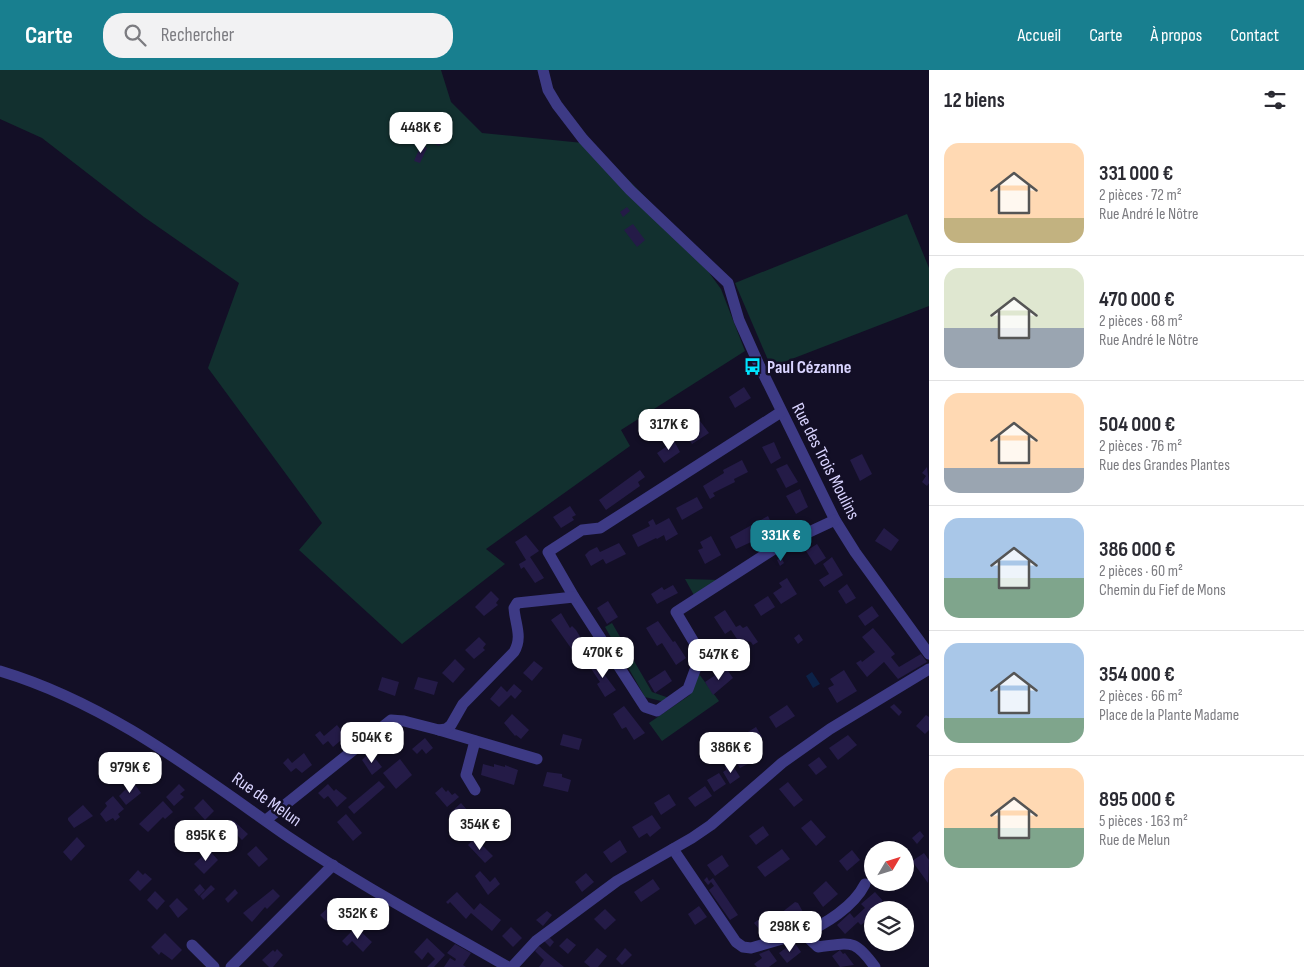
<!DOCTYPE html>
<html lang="fr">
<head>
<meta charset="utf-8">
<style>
	body { margin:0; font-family:"Sofia Sans Condensed",sans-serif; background:#f2f2f3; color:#2b2b33; height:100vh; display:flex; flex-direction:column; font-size:19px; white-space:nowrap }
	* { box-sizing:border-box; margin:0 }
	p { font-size:16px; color:#7c7c81 }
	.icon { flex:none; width:28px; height:28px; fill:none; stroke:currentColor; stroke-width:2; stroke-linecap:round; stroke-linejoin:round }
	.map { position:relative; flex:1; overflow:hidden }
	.drawer { display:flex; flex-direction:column; background:#fff; width:375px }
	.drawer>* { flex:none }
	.needle { width:32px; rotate:52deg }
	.tools { position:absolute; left:864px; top:771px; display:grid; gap:10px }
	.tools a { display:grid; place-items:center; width:50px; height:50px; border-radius:50%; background:#fff; box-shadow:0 2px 12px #0003; font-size:25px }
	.price { position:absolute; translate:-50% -42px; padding:0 11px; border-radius:10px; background:#fff; color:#222; font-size:16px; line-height:32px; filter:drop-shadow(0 1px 2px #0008) }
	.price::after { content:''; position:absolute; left:50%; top:30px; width:15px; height:11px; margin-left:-8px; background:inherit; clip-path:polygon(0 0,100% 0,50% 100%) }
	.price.active { background:#187f8f; color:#fff }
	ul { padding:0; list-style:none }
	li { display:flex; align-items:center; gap:15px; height:125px; padding:0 15px }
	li+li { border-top:1px solid #e1e1e2 }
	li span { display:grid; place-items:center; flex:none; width:140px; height:100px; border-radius:15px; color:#555 }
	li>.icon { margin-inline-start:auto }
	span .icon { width:60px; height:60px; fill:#fffc; stroke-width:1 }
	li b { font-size:21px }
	h2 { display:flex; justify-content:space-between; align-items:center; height:60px; padding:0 15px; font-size:21px }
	header { display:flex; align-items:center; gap:30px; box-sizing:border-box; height:70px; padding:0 25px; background:#187f8f; color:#fff }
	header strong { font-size:24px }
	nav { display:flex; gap:28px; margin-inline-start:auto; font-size:18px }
	.search { width:350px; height:45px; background:#f2f2f3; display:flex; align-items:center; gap:12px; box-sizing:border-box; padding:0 18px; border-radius:20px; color:#7c7c81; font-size:19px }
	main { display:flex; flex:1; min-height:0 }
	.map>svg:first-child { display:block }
</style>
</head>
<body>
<header>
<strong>Carte</strong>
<div class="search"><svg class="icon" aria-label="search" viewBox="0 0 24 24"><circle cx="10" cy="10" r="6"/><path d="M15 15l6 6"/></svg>Rechercher</div>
<nav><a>Accueil</a><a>Carte</a><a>À propos</a><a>Contact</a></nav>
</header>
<main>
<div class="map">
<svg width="929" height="897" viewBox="0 0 929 897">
	<rect width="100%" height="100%" fill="#130f26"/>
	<g fill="#12302f">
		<path d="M0,0H441L451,32L482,63L593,74L678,160L721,219L745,281L621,360L630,376L486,479L505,494L402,574L299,480L322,453L208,298L239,213L144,147L42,68L0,49Z"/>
		<path d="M907,144L929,198V236L771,297L735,213Z"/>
		<path d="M685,509L720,510L695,527Z"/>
		<path d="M612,553L652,622L669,628L665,632L645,627L605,557Z"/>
		<path d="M699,604L719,631L662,671L649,653L690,625Z"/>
	</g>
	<path fill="#0c2248" d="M812,602L820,614L813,618L806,606Z"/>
	<g fill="#241b47">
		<path d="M439,64L444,66L439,76L435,74Z"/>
		<path d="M421,75L427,78L420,93L414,91Z"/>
		<path d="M627,137L630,141L623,147L620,142Z"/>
		<path d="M633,154L645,170L637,177L624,160Z"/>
		<path d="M744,317L751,328L735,338L729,327Z"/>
		<path d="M700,351L709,363L692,374L684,362Z"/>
		<path d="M672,367L680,382L664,393L657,383L670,374L667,370Z"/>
		<path d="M774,372L781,388L771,394L762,377Z"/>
		<path d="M862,384L872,404L860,411L850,390Z"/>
		<path d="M742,390L748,402L734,409L735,412L713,423L715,426L710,429L703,416L724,403L723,400Z"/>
		<path d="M787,394L798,412L786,418L776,399Z"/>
		<path d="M927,397L929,413L927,416L922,412L926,406L922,403Z"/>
		<path d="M640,400L645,407L638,412L640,416L606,440L599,430Z"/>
		<path d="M800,419L808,437L796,444L786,426Z"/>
		<path d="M697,427L703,438L682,450L676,438Z"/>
		<path d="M570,436L576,445L572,447L574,450L561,458L553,447Z"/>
		<path d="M768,446L774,458L761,465L762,467L736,479L730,467Z"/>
		<path d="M669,448L678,464L666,471L664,465L657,469L656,468L638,477L632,465L650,456L648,452L653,449L656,455Z"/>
		<path d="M884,458L899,470L891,481L875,471Z"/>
		<path d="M526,465L539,481L530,487L544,508L535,513L524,497L521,499L519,494L526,490L515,472Z"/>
		<path d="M711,466L721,485L705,494L698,480L703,478L700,472Z"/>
		<path d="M619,473L626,484L606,494L603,489L591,496L585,485L589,481L597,477L600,482Z"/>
		<path d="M817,474L826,488L815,495L806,481Z"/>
		<path d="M781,487L784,493L780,496L777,490Z"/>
		<path d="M832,487L843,505L824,517L819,510L829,504L823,494Z"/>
		<path d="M787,508L797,524L781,534L773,523L782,517L779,513Z"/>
		<path d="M847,514L856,528L846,534L838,521Z"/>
		<path d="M673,515L678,523L657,534L651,524L662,517L664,520Z"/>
		<path d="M491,521L499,529L496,533L498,535L484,546L475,537Z"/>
		<path d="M768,526L775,537L761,546L754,535Z"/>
		<path d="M608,531L618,547L607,554L597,538Z"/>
		<path d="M872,536L879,546L865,556L858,546Z"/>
		<path d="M725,540L736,557L740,555L743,558L747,556L758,572L753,575L751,572L743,570L739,572L731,560L725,564L714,547Z"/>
		<path d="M561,543L570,558L572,556L576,560L589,581L578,588L551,550Z"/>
		<path d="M658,551L673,572L675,571L686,588L676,595L662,573L657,576L646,558Z"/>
		<path d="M873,558L895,584L891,587L899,597L921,584L927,592L898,609L884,592L867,607L856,593L861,590L862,592L875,582L862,567Z"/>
		<path d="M799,564L803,570L798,574L794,568Z"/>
		<path d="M479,567L486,574L483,578L485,580L474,589L465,580Z"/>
		<path d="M455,589L465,599L453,613L442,603Z"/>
		<path d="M601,590L608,601L604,604L616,620L605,627L597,614L600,612L590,597Z"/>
		<path d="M534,591L543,598L532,611L523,603Z"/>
		<path d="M726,598L733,608L713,625L705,612Z"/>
		<path d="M665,600L672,611L655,623L648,611Z"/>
		<path d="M844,600L857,621L837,633L828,618L834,615L830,609Z"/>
		<path d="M382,607L399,612L395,626L378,620Z"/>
		<path d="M418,607L438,612L434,625L414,619Z"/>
		<path d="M514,614L522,621L515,629L511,625L499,637L490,629L501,616L507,622Z"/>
		<path d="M894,634L902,642L899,646L890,637Z"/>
		<path d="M787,635L795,646L776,658L769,647Z"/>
		<path d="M624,636L645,663L634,670L626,657L622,659L613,644Z"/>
		<path d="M512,644L529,660L521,669L516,665L515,666L504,653Z"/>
		<path d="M926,645L929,647V660L925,664L916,656Z"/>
		<path d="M337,655L346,666L333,677L328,671L323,675L315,665L320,661L324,666Z"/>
		<path d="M756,657L762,667L750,675L743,665Z"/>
		<path d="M563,664L582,669L579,680L560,675Z"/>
		<path d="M848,665L857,675L838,690L829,678Z"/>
		<path d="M425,668L433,678L426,684L422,679L417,684L412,679Z"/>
		<path d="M747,679L754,691L740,698L733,688Z"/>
		<path d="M370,682L382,697L372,705L362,690Z"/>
		<path d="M304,683L312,695L302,703L296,698L291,702L283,693L288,688L292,693Z"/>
		<path d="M819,687L827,697L816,705L808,695Z"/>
		<path d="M400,689L412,705L396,719L383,703Z"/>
		<path d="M151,691L160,701L148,712L147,710L143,713L135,705Z"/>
		<path d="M731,693L740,707L730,714L723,702L726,700L725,697Z"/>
		<path d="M483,694L494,697V694L505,697V695L518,700L514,715L481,705Z"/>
		<path d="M547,702L562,704V707L571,710L568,722L543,716Z"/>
		<path d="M719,703L726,714L714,722L707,710Z"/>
		<path d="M379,711L385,717L354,744L348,737Z"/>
		<path d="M133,712L141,723L126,735L119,726Z"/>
		<path d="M788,712L803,730L794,737L779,719Z"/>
		<path d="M179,714L185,720L180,724L184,727L174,736L166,727Z"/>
		<path d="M328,714L334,721L336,719L347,728L337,737L328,726L324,729L318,723Z"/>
		<path d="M705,716L712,726L695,737L688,728Z"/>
		<path d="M442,717L446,722L448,720L452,725L455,723L459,727L447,737L435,723Z"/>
		<path d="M669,724L676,735L661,745L654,733Z"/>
		<path d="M113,726L124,739L118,744L120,747L115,751L113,748L106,752L100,744L107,736L105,733Z"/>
		<path d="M203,729L214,741L205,750L194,738Z"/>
		<path d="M163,731L173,742L165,749L163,747L148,762L139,754Z"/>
		<path d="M461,733L477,751L468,759L460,751L458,753L449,744Z"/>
		<path d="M83,735L93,746L74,758L68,750V748Z"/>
		<path d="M346,744L362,763L353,771L337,752Z"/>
		<path d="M652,745L661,758L650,767L647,763L639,768L632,757Z"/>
		<path d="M233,750L248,764L242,770L233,761L228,767L222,761Z"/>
		<path d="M811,750L826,767L816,776L801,758Z"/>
		<path d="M763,756L769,765L756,775L749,766Z"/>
		<path d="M920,761L924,766L917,774L912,768Z"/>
		<path d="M77,767L85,776L71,791L63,782Z"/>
		<path d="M475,768L493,786L485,793L468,775Z"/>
		<path d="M620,770L627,782L611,793L603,782Z"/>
		<path d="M256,776L268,789L259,797L247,784Z"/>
		<path d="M782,779L790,789L765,807L757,797Z"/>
		<path d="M209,780L218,790L204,804L194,794Z"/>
		<path d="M852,780L860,790L847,801L839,791Z"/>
		<path d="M924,783L929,790L928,813L912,791Z"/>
		<path d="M722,785L729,796L715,806L707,795Z"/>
		<path d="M138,800L143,805L145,803L152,809L140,821L129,810Z"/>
		<path d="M480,801L490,812L495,807L500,814L488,825L475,806Z"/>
		<path d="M586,803L594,812L582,822L575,812Z"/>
		<path d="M707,807L709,811L713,808L738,845L730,850L709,820L714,816L711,812L708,815L704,810Z"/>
		<path d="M653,809L660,819L641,832L634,822Z"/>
		<path d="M826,811L838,824L823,837L813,823Z"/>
		<path d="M200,814L205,820L199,826L194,820Z"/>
		<path d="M211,815L215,819L203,830L200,826Z"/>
		<path d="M235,819L238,823L228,833L225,829Z"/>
		<path d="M273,819L280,826L267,839L265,837L252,852L243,843Z"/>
		<path d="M155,821L165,831L157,840L147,830Z"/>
		<path d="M457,822L474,840L480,833L501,850L492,861L471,843L466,849L450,832L448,834L446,832Z"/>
		<path d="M875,822L883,831L869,843L872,846L861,855L858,852L845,864L837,855L850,843L854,848L865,838L861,834Z"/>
		<path d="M177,828L188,839L178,848L169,836Z"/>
		<path d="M795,832L798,833L803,842L789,853L781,843Z"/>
		<path d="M331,835L339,844L342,841L347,846L334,859L320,845Z"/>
		<path d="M699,836L707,847L695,855L688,844Z"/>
		<path d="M605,839L616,850L605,860L594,849Z"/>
		<path d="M547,841L552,845L543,856L536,850Z"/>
		<path d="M764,845L776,859L766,867L754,853Z"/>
		<path d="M356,857L372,872L363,882L352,871L347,876L342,871Z"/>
		<path d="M511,857L522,868L513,877L502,866Z"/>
		<path d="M165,863L182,880L172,890L161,882L159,885L151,877Z"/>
		<path d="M548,866L554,872L550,877L544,871Z"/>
		<path d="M427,868L445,885L434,897H427L435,889L428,882L422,890L414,882Z"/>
		<path d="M567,868L576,875L568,884L559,876Z"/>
		<path d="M794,872L801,882L787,893L779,883Z"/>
		<path d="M455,874L471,883L463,895L466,897H444L450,888L455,891L456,889L447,883Z"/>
		<path d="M539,876L548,884L564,897H539L544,890L535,881Z"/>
		<path d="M597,878L607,886L598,897H590L584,892Z"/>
		<path d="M625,878L632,885L622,895L616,889Z"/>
		<path d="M277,879L283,885L273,897H269L262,890L273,880L275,882Z"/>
		<path d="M769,880L777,891L769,897H757L754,894L762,888L759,884Z"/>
		<path d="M840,880L843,884L845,883L854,895L840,897L832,886Z"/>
	</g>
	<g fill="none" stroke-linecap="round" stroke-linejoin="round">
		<g stroke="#3d3a85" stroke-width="11">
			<path d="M543,0L548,20L557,35L583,69L630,120L728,213L739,250L760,297L835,450L855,482L929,584"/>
			<path d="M781,342L600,458L582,460L548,482L574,527L645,637L657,641L688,619L701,584L676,542L777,477L835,450"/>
			<path d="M0,601C110,634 198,704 290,768C360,815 435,855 508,897"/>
			<path d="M439,660L537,689"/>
			<path d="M475,720L466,705L475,671"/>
			<path d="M266,750L391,650L404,651L439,660L446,659L451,655L463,634L514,582C523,567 515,554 514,538L517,533L574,527"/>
			<path d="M673,779L736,872L743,877L751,878L803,863L818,877C851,873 854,868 875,897"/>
			<path d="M803,863C825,855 854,836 865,814"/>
			<path d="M192,875L214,897"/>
			<path d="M231,897L333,795"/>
			<path d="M512,897L536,871L617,811L692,768L711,755L782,693L830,659L929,599"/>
		</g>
	</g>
	<defs>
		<symbol id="bus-bare" viewBox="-9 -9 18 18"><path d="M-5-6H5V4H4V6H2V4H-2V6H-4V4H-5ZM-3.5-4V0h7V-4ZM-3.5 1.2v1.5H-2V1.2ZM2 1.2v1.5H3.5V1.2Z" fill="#00e5ff" stroke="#130f26" stroke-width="2.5" paint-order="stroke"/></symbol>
	</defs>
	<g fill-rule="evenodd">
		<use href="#bus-bare" x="740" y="284" width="25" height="25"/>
	</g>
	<g text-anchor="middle" stroke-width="5" stroke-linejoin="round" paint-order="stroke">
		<g font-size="18" font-weight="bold" fill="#d9d4ff" stroke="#130f26" text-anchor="start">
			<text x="767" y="303">Paul Cézanne</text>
		</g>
		<g font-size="18" fill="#d9d4ff" stroke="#130f26">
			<text transform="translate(826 391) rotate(63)" y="6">Rue des Trois Moulins</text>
			<text transform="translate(267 729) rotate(35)" y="6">Rue de Melun</text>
		</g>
	</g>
</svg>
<div class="tools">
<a><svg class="needle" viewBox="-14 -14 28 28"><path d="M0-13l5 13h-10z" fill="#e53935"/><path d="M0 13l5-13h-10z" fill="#7c7c81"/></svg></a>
<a><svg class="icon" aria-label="layers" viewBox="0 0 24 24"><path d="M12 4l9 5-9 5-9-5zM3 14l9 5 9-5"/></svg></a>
</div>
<b class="price" style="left:421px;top:84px">448K €</b>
<b class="price" style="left:669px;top:381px">317K €</b>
<b class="price active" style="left:781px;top:492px">331K €</b>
<b class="price" style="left:603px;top:609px">470K €</b>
<b class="price" style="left:719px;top:611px">547K €</b>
<b class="price" style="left:372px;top:694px">504K €</b>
<b class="price" style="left:731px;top:704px">386K €</b>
<b class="price" style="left:130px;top:724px">979K €</b>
<b class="price" style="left:480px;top:781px">354K €</b>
<b class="price" style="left:206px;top:792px">895K €</b>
<b class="price" style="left:358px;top:870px">352K €</b>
<b class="price" style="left:790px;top:883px">298K €</b>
</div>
<section class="drawer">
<h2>12 biens<svg class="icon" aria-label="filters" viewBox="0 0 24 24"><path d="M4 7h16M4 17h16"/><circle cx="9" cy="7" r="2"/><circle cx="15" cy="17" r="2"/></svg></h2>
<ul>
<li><span style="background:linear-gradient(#ffd9b3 75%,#c2b280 0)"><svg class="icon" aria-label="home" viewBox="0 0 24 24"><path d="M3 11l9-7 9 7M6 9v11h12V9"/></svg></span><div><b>331 000 €</b><p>2 pièces · 72 m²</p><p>Rue André le Nôtre</p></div></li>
<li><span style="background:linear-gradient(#dfe7d0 60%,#9aa5b1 0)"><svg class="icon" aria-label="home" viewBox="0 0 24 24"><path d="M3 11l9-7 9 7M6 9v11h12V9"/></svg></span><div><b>470 000 €</b><p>2 pièces · 68 m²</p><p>Rue André le Nôtre</p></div></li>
<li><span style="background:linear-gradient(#ffd9b3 75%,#9aa5b1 0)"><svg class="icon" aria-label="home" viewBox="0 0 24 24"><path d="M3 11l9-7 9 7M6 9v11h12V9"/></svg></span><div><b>504 000 €</b><p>2 pièces · 76 m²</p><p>Rue des Grandes Plantes</p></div></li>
<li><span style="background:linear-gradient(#a9c7e8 60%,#7fa58c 0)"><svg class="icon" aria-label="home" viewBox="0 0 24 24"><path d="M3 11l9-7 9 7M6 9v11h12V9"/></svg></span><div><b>386 000 €</b><p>2 pièces · 60 m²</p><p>Chemin du Fief de Mons</p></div></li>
<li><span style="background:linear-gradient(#a9c7e8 75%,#7fa58c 0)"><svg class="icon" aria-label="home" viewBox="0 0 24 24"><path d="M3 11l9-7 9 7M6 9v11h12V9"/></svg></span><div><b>354 000 €</b><p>2 pièces · 66 m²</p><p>Place de la Plante Madame</p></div></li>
<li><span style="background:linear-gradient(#ffd9b3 60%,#7fa58c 0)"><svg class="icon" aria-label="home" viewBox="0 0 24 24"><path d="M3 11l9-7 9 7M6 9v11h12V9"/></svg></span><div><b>895 000 €</b><p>5 pièces · 163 m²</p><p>Rue de Melun</p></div></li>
</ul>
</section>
</main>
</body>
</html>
